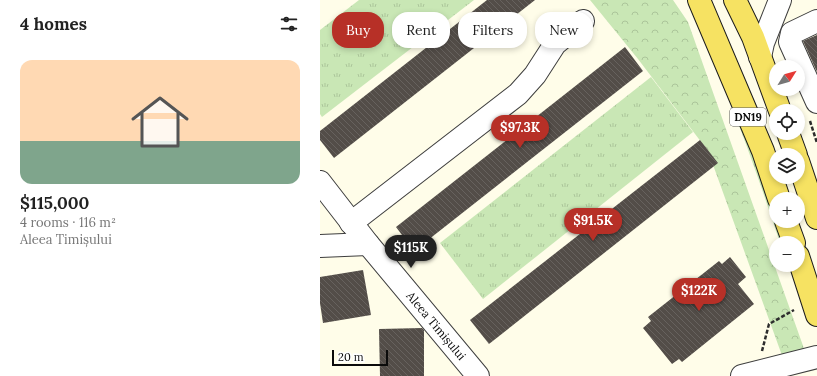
<!DOCTYPE html>
<html lang="en">
<head>
<meta charset="utf-8">
<style>
	body { margin:0; font-family:Lora,serif; background:#f6f6f6; color:#222; height:100vh; display:flex; flex-direction:column; font-size:15px; white-space:nowrap }
	* { box-sizing:border-box; margin:0 }
	p { font-size:13px; color:#767676 }
	.icon { flex:none; width:22px; height:22px; fill:none; stroke:currentColor; stroke-width:2; stroke-linecap:round; stroke-linejoin:round }
	.map { position:relative; flex:1; overflow:hidden }
	.details { display:flex; flex-direction:column; background:#fff; width:320px }
	.details>* { flex:none }
	.hud { position:absolute; left:12px; top:12px; width:380px; height:36px; display:flex; gap:8px }
	.needle { width:26px; rotate:53deg }
	.controls { position:absolute; left:449px; top:60px; display:grid; gap:8px }
	.controls a { display:grid; place-items:center; width:36px; height:36px; border-radius:50%; background:#fff; box-shadow:0 2px 6px #0003; font-size:20px }
	.scale { position:absolute; left:12px; bottom:10px; width:56px; box-sizing:border-box; padding-left:4px; border:2px solid #0b0b0b; border-top:0; font-size:11px; line-height:14px; white-space:nowrap; color:#0b0b0b; -webkit-text-stroke:3px #fff; paint-order:stroke }
	.price { position:absolute; translate:-50% -34px; padding:0 9px; border-radius:14px; background:#b73027; color:#fff; font-size:13px; line-height:26px; filter:drop-shadow(0 1px 2px #0008) }
	.price::after { content:''; position:absolute; left:50%; top:24px; width:12px; height:9px; margin-left:-6px; background:inherit; clip-path:polygon(0 0,100% 0,50% 100%) }
	.price.current { background:#222; color:#fff }
	ul { padding:0; list-style:none }
	li { display:grid; align-content:center; gap:8px; height:212px; padding:0 20px }
	li+li { border-top:1px solid #e0e0e0 }
	li span { display:grid; place-items:center; height:124px; border-radius:12px; color:#555 }
	li>.icon { margin-inline-start:auto }
	span .icon { width:72px; height:72px; fill:#fffc; stroke-width:1 }
	li b { font-size:17px }
	h2 { display:flex; justify-content:space-between; align-items:center; height:48px; padding:0 20px; font-size:17px }
	.chip { padding:0 14px; border-radius:16px; background:#fff; box-shadow:0 2px 6px #0003; font-size:14px; line-height:36px }
	.chip.current { background:#b73027; color:#fff }
	main { display:flex; flex:1; min-height:0 }
	.map>svg:first-child { display:block }
</style>
</head>
<body>
<main>
<section class="details">
<h2>4 homes<svg class="icon" aria-label="filters" viewBox="0 0 24 24"><path d="M4 7h16M4 17h16"/><circle cx="9" cy="7" r="2"/><circle cx="15" cy="17" r="2"/></svg></h2>
<ul>
<li><span style="background:linear-gradient(#ffd9b3 65%,#7fa58c 0)"><svg class="icon" aria-label="home" viewBox="0 0 24 24"><path d="M3 11l9-7 9 7M6 9v11h12V9"/></svg></span><div><b>$115,000</b><p>4 rooms · 116 m²</p><p>Aleea Timișului</p></div></li>
</ul>
</section>
<div class="map">
<svg width="497" height="376" viewBox="0 0 497 376">
	<defs>
		<pattern id="grass-tufts" width="24" height="20" patternUnits="userSpaceOnUse"><rect width="24" height="20" fill="#c9e7b5"/><path d="M3 7l-1-3M5 7V3M7 7l1-3M15 17l-1-3M17 17v-4M19 17l1-3" fill="none" stroke="#abc59a"/></pattern>
		<pattern id="park-crowns" width="20" height="18" patternUnits="userSpaceOnUse"><rect width="20" height="18" fill="#c9e7b5"/><path d="M2 6a3 3 0 1 1 6 0M12 15a3 3 0 1 1 6 0" fill="none" stroke="#abc59a"/></pattern>
		<pattern id="building-back-hatch" width="6" height="6" patternUnits="userSpaceOnUse"><rect width="6" height="6" fill="#534d48"/><path d="M-1 5l2 2M0 0l6 6M5-1l2 2" fill="none" stroke="#67625e"/></pattern>
	</defs>
	<rect width="100%" height="100%" fill="#fffde9"/>
	<g fill="url(#grass-tufts)">
		<path d="M39,0H154L2,117L0,114V30Z"/>
		<path d="M369,0L435,159L462,243H460C433,161 404,79 367,1Z"/>
		<path d="M331,77L373,132L163,299L120,243Z"/>
	</g>
	<path fill="url(#park-crowns)" d="M270,0H353L368,22L487,357L464,361L388,151L318,59Z"/>
	<g fill="url(#building-back-hatch)">
		<path d="M167,0H215L14,158L0,140V131Z"/>
		<path d="M497,35V72L483,41Z"/>
		<path d="M305,47L323,71L94,251L76,227Z"/>
		<path d="M380,140L398,163L169,344L150,320Z"/>
		<path d="M410,257L426,277L418,284L434,304L362,362L359,359L352,364L323,328L331,321L328,317L399,261L402,264Z"/>
		<path d="M43,270L51,315L3,323L0,303V277Z"/>
		<path d="M102,328L104,330V376H60L59,329Z"/>
	</g>
	<g fill="none" stroke-linecap="round" stroke-linejoin="round">
		<defs>
			<g id="minor">
				<path d="M497,21L472,33L470,42L497,102"/>
				<path d="M440,57L443,43L460,0"/>
				<path d="M0,182L48,244L158,376"/>
				<path d="M31,223L198,94L215,75L235,44L263,21"/>
				<path d="M0,246L48,244"/>
				<path d="M422,376L497,357"/>
			</g>
			<g id="major">
				<path d="M379,0L443,151L459,199"/>
				<path d="M415,0L433,37L460,111"/>
				<path d="M468,133L476,155"/>
				<path d="M478,161L497,218"/>
				<path d="M466,221L474,243"/>
				<path d="M478,256L497,315"/>
			</g>
		</defs>
		<use href="#minor" stroke="#3e3e3e" stroke-width="24"/>
		<use href="#major" stroke="#1c1c1c" stroke-width="24"/>
		<g stroke="#2d2d2d" stroke-width="2.5" stroke-dasharray="4 2" stroke-linecap="butt">
			<path d="M490,121L497,143"/>
			<path d="M442,351L449,324L474,310"/>
		</g>
		<use href="#minor" stroke="#fff" stroke-width="22"/>
		<use href="#major" stroke="#f6e262" stroke-width="22"/>
	</g>
	<g text-anchor="middle" stroke-width="4" stroke-linejoin="round" paint-order="stroke">
		<rect fill="#fff" stroke="#545454" stroke-width="1" x="410" y="108" width="36" height="18" rx="3"/>
		<g font-size="11" font-weight="bold" fill="#0b0b0b">
			<text x="428" y="121">DN19</text>
		</g>
		<g font-size="12" fill="#0b0b0b" stroke="#fff">
			<text transform="translate(116 326) rotate(50)" y="4">Aleea Timișului</text>
		</g>
	</g>
</svg>
<div class="controls">
<a><svg class="needle" viewBox="-14 -14 28 28"><path d="M0-13l5 13h-10z" fill="#e53935"/><path d="M0 13l5-13h-10z" fill="#767676"/></svg></a>
<a><svg class="icon" aria-label="locate" viewBox="0 0 24 24"><circle cx="12" cy="12" r="6"/><path d="M12 2v4M12 18v4M2 12h4M18 12h4"/></svg></a>
<a><svg class="icon" aria-label="layers" viewBox="0 0 24 24"><path d="M12 4l9 5-9 5-9-5zM3 14l9 5 9-5"/></svg></a>
<a>+</a>
<a>−</a>
</div>
<div class="scale">20 m</div>
<b class="price" style="left:200px;top:149px">$97.3K</b>
<b class="price" style="left:273px;top:242px">$91.5K</b>
<b class="price current" style="left:91px;top:269px">$115K</b>
<b class="price" style="left:379px;top:312px">$122K</b>
<div class="hud">
<a class="chip current">Buy</a>
<a class="chip">Rent</a>
<a class="chip">Filters</a>
<a class="chip">New</a>
</div>
</div>
</main>
</body>
</html>
